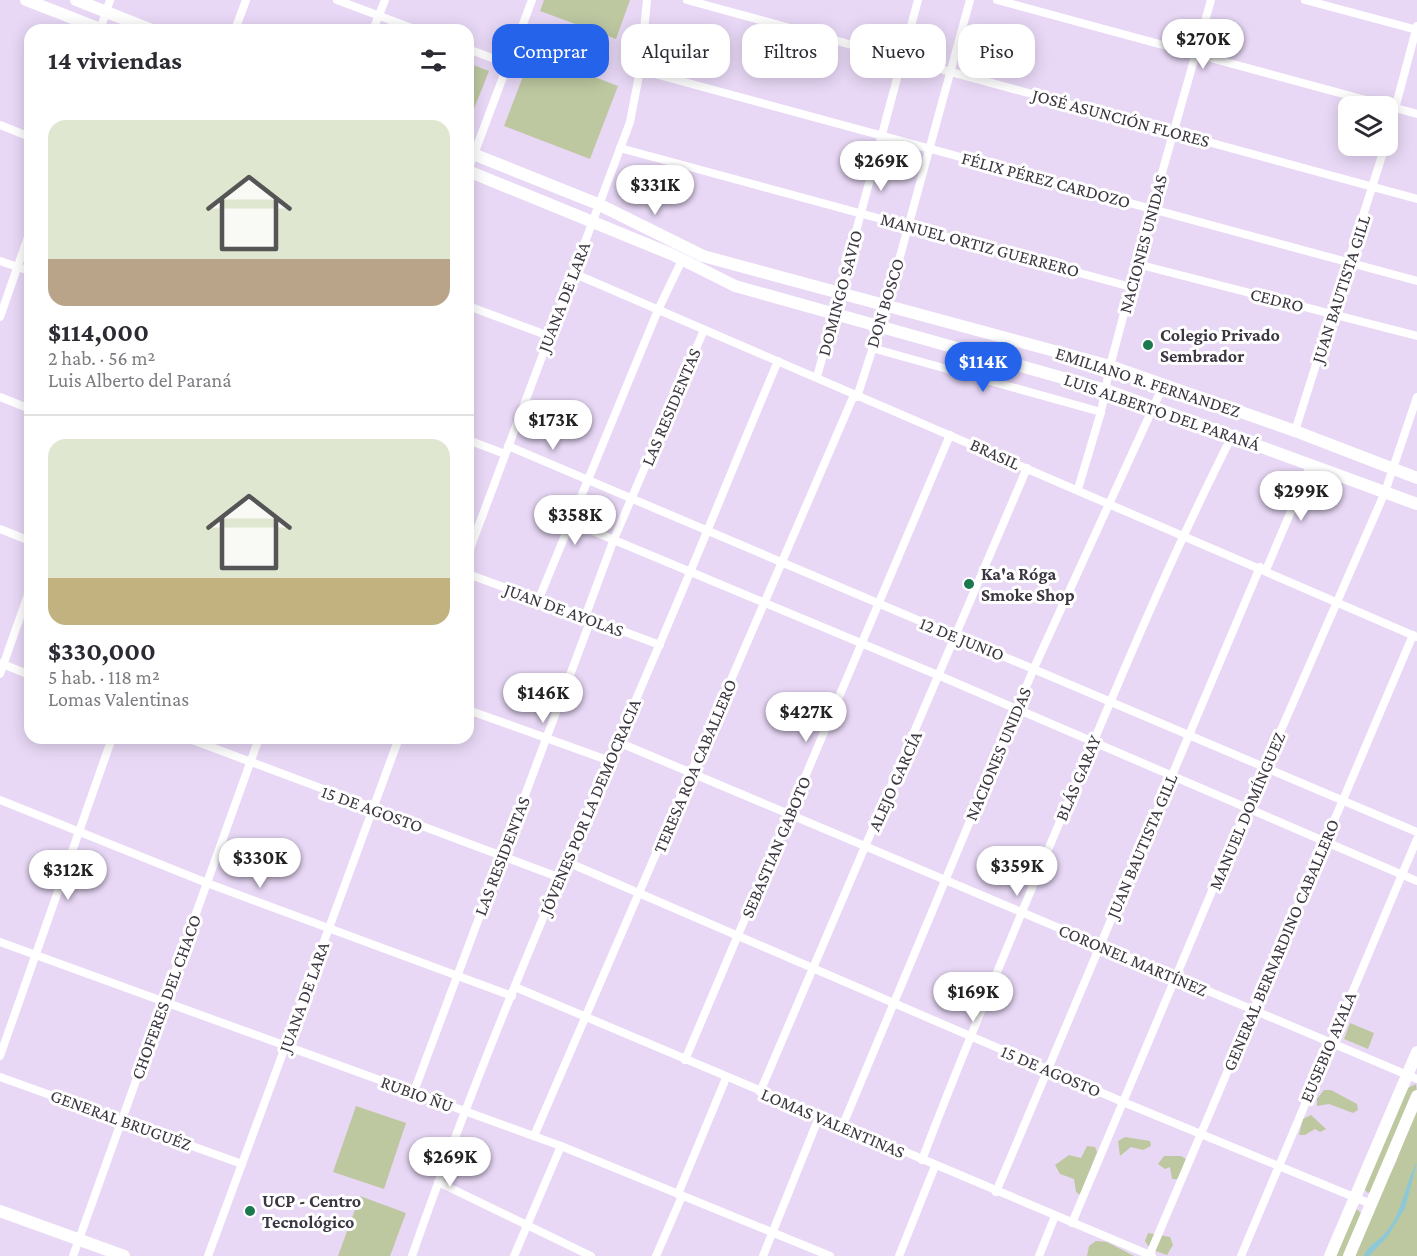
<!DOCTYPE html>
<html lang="es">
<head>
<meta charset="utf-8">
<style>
	body { margin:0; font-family:"Crimson Pro",serif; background:#f7f7f7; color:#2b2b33; height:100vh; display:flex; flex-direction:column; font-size:22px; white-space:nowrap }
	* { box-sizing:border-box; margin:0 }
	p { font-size:20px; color:#7c7c81 }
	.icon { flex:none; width:33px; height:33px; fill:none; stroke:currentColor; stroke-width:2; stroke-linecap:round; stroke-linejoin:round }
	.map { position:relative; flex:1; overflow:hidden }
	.sheet { position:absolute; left:24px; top:24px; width:450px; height:720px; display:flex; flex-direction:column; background:#fff; border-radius:18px; box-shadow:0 3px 15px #0003 }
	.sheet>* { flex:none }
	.top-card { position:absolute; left:492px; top:24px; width:570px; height:54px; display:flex; gap:12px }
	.fabs { position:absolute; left:1338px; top:96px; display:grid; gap:12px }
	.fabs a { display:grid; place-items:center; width:60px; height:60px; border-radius:12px; background:#fff; box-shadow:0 3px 15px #0003; font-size:30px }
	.price { position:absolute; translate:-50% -51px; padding:0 14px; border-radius:21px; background:#fff; color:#222; font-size:20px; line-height:39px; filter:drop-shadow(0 2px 3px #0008) }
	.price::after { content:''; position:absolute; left:50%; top:36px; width:18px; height:14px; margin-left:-9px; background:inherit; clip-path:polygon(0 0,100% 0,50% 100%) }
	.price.active { background:#2563eb; color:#fff }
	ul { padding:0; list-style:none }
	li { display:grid; align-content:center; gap:12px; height:318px; padding:0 24px }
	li+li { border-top:2px solid #e1e1e2 }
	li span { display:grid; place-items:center; height:186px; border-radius:18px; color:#555 }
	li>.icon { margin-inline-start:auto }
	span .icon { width:108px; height:108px; fill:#fffc; stroke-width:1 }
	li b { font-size:26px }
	h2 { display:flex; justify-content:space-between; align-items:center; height:72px; padding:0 24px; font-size:26px }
	.chip { padding:0 21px; border-radius:18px; background:#fff; box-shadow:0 3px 15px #0003; font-size:21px; line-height:54px }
	.chip.active { background:#2563eb; color:#fff }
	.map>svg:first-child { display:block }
</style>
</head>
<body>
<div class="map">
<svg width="1417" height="1256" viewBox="0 0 1417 1256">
	<rect width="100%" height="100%" fill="#e8d8f6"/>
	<g fill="#bdc8a1">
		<path d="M544,0H630L616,39L540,11Z"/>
		<path d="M571,42L595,53L589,66L565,56Z"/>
		<path d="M532,53L618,86L590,159L504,126Z"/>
		<path d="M468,63L489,71L468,124Z"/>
		<path d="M1350,1023L1374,1033L1368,1049L1344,1039Z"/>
		<path d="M1416,1084L1417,1094L1374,1190L1368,1193L1364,1189L1406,1089Z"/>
		<path d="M1324,1090H1331L1357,1104L1358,1110L1353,1113L1329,1104L1317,1106V1099Z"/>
		<path d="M1417,1102V1256H1332L1352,1205L1361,1213H1371L1396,1162Z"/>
		<path d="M356,1106L406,1123L384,1189L333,1172Z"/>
		<path d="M1311,1115L1326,1129L1320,1132L1315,1129L1305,1135H1299L1303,1119Z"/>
		<path d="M1125,1137L1150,1141L1151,1146L1143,1150L1131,1147L1120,1156L1118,1141Z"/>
		<path d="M1087,1146L1095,1147L1097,1152L1080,1195L1076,1192L1074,1179L1060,1174L1055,1165L1069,1155L1081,1158Z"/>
		<path d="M1164,1156H1181L1186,1159L1178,1179H1172L1170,1167L1165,1169L1158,1164Z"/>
		<path d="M360,1196L406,1213L390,1256H338Z"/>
		<path d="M1148,1233L1170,1237L1173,1245L1167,1255L1150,1249L1145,1241Z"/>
		<path d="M1096,1241L1107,1242L1134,1256H1087L1089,1246Z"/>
	</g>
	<path fill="#8cc8d7" d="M1417,1163L1405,1208L1388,1236L1369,1256H1364C1367,1246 1380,1240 1386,1232C1403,1212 1404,1185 1417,1163Z"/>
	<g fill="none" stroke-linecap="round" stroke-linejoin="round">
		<g stroke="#fff" stroke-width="8">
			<path d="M337,0L417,30"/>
			<path d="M687,0L1417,199"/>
			<path d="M997,0L1417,114"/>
			<path d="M1305,0L1417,30"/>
			<path d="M100,30L110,0"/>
			<path d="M235,30L246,0"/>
			<path d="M373,30L385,0"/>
			<path d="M468,49L508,64"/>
			<path d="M640,70L1417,281"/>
			<path d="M0,125L30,137"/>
			<path d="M1388,135L1417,26"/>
			<path d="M620,148L1131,287"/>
			<path d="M468,170L532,0"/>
			<path d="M0,261L30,271"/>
			<path d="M1137,264L1417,336"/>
			<path d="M573,273L1417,637"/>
			<path d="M468,306L549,336"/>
			<path d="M0,317L30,231"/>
			<path d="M872,348L1101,412"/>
			<path d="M817,377L918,0"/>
			<path d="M0,397L30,409"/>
			<path d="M857,397L887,304L970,0"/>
			<path d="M1295,431L1385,146"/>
			<path d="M468,440L505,454"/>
			<path d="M508,446L1417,832"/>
			<path d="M1078,489L1101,412L1110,366L1152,208L1211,0"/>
			<path d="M571,522L940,676L1417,881"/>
			<path d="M0,529L30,541"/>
			<path d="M468,554L630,122L640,70L647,0"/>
			<path d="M1266,570L1311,464"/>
			<path d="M468,574L660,645"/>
			<path d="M538,601L658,310L682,260"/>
			<path d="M585,617L614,539L704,330"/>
			<path d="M0,663L30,675"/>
			<path d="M0,674L30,589"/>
			<path d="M468,710L610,761"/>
			<path d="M187,738L558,877"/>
			<path d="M618,742L1417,1079"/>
			<path d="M0,800L207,883L512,996"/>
			<path d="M567,862L1123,1102L1371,1204"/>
			<path d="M0,942L561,1146L830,1256"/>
			<path d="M515,987L1152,1256"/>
			<path d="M0,1056L112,738"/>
			<path d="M685,1060L950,435"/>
			<path d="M0,1077L242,1164"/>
			<path d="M760,1092L1027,468"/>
			<path d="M413,1094L591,619"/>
			<path d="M842,1127L1034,668L1163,386"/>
			<path d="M534,1136L854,395"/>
			<path d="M922,1160C967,1041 1017,924 1066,807C1119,681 1171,556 1233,434"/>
			<path d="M438,1182L591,1256"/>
			<path d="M996,1192L1260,567"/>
			<path d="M678,1194L726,1078"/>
			<path d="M1072,1223L1247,808L1385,492L1417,397"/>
			<path d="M73,1256L259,738"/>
			<path d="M208,1256L399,738"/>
			<path d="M412,1256C484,1049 572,849 658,648C699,553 737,457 778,361"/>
			<path d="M514,1256L561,1146"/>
			<path d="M656,1256L682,1196"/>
			<path d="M763,1256L819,1117"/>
			<path d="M899,1256L935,1166"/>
			<path d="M1039,1256L1055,1216"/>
			<path d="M1149,1256L1413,635"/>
			<path d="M1241,1256L1417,839"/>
		</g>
		<g stroke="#fff" stroke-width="12">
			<path d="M26,0L103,30"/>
			<path d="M76,0L152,30"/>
			<path d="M468,152L598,204L703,256L1110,366L1295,431L1417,478"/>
			<path d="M468,171L671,254L735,286L1106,390L1417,504"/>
			<path d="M0,1211L124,1256"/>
			<path d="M1330,1256L1417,1052"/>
			<path d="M1349,1256L1417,1096"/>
		</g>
	</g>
	<g fill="#1c784d" stroke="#fff" stroke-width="2">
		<circle cx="1148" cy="345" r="6"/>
		<circle cx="969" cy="584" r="6"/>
		<circle cx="250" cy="1211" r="6"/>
	</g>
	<g text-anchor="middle" stroke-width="6" stroke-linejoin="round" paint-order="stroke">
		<g font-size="18" fill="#3c3641" stroke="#fff">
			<text transform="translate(1121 118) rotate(15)" y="6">JOSÉ ASUNCIÓN FLORES</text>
			<text transform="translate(1046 180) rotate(15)" y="6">FÉLIX PÉREZ CARDOZO</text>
			<text transform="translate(1143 244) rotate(-75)" y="6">NACIONES UNIDAS</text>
			<text transform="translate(980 245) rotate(15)" y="6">MANUEL ORTIZ GUERRERO</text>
			<text transform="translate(1341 289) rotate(-72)" y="6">JUAN BAUTISTA GILL</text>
			<text transform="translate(840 293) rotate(-75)" y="6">DOMINGO SAVIO</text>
			<text transform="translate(564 297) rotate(-69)" y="6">JUANA DE LARA</text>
			<text transform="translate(1277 300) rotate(14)" y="6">CEDRO</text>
			<text transform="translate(885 303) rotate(-73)" y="6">DON BOSCO</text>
			<text transform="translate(1148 382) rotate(18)" y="6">EMILIANO R. FERNANDEZ</text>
			<text transform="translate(671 407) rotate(-67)" y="6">LAS RESIDENTAS</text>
			<text transform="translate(1162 412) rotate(19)" y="6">LUIS ALBERTO DEL PARANÁ</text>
			<text transform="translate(995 454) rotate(24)" y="6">BRASIL</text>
			<text transform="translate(564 610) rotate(20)" y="6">JUAN DE AYOLAS</text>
			<text transform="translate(962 639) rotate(22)" y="6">12 DE JUNIO</text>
			<text transform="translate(998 754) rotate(-67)" y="6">NACIONES UNIDAS</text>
			<text transform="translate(695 766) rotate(-67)" y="6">TERESA ROA CABALLERO</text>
			<text transform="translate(1078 778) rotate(-67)" y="6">BLÁS GARAY</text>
			<text transform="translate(895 781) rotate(-66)" y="6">ALEJO GARCÍA</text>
			<text transform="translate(590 807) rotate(-67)" y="6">JÓVENES POR LA DEMOCRACIA</text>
			<text transform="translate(372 809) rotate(20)" y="6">15 DE AGOSTO</text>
			<text transform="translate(1247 811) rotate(-67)" y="6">MANUEL DOMÍNGUEZ</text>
			<text transform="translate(1142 846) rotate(-67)" y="6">JUAN BAUTISTA GILL</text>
			<text transform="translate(776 847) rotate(-67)" y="6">SEBASTIAN GABOTO</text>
			<text transform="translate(502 856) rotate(-69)" y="6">LAS RESIDENTAS</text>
			<text transform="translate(1281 945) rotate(-67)" y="6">GENERAL BERNARDINO CABALLERO</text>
			<text transform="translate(1133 960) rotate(23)" y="6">CORONEL MARTÍNEZ</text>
			<text transform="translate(166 997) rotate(-70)" y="6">CHOFERES DEL CHACO</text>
			<text transform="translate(304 997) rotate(-70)" y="6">JUANA DE LARA</text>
			<text transform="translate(1328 1047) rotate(-67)" y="6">EUSEBIO AYALA</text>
			<text transform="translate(1051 1071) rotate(23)" y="6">15 DE AGOSTO</text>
			<text transform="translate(417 1094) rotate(20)" y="6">RUBIO ÑU</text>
			<text transform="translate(121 1120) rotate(20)" y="6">GENERAL BRUGUÉZ</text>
			<text transform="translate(833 1123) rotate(23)" y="6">LOMAS VALENTINAS</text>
		</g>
		<g font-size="18" font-weight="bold" fill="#3c3641" stroke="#fff" text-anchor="start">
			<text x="1160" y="341">Colegio Privado<tspan x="1160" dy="21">Sembrador</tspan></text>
			<text x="981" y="580">Ka'a Róga<tspan x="981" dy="21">Smoke Shop</tspan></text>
			<text x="262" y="1207">UCP - Centro<tspan x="262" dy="21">Tecnológico</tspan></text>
		</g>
	</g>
</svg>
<div class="fabs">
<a><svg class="icon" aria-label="layers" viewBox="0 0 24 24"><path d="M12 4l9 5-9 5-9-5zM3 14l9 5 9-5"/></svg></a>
</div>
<b class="price" style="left:1203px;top:70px">$270K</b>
<b class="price" style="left:881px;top:192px">$269K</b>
<b class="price" style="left:655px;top:216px">$331K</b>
<b class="price active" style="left:983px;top:393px">$114K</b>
<b class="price" style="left:553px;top:451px">$173K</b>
<b class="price" style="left:1301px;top:522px">$299K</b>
<b class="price" style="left:575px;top:546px">$358K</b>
<b class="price" style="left:543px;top:724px">$146K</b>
<b class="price" style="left:806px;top:743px">$427K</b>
<b class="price" style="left:260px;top:889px">$330K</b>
<b class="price" style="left:1017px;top:897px">$359K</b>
<b class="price" style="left:68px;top:901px">$312K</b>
<b class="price" style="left:973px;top:1023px">$169K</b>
<b class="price" style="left:450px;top:1188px">$269K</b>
<div class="top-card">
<a class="chip active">Comprar</a>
<a class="chip">Alquilar</a>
<a class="chip">Filtros</a>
<a class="chip">Nuevo</a>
<a class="chip">Piso</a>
</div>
<section class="sheet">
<h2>14 viviendas<svg class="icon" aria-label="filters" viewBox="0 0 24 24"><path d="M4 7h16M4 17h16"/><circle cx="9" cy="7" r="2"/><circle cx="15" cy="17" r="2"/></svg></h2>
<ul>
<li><span style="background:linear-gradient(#dfe7d0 75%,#b9a48a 0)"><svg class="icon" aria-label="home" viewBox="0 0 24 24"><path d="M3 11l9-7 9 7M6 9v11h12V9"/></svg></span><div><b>$114,000</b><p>2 hab. · 56 m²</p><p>Luis Alberto del Paraná</p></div></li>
<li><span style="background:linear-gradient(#dfe7d0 75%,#c2b280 0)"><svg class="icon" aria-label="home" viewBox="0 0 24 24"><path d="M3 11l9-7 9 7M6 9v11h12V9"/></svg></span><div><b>$330,000</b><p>5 hab. · 118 m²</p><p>Lomas Valentinas</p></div></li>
</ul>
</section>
</div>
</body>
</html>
